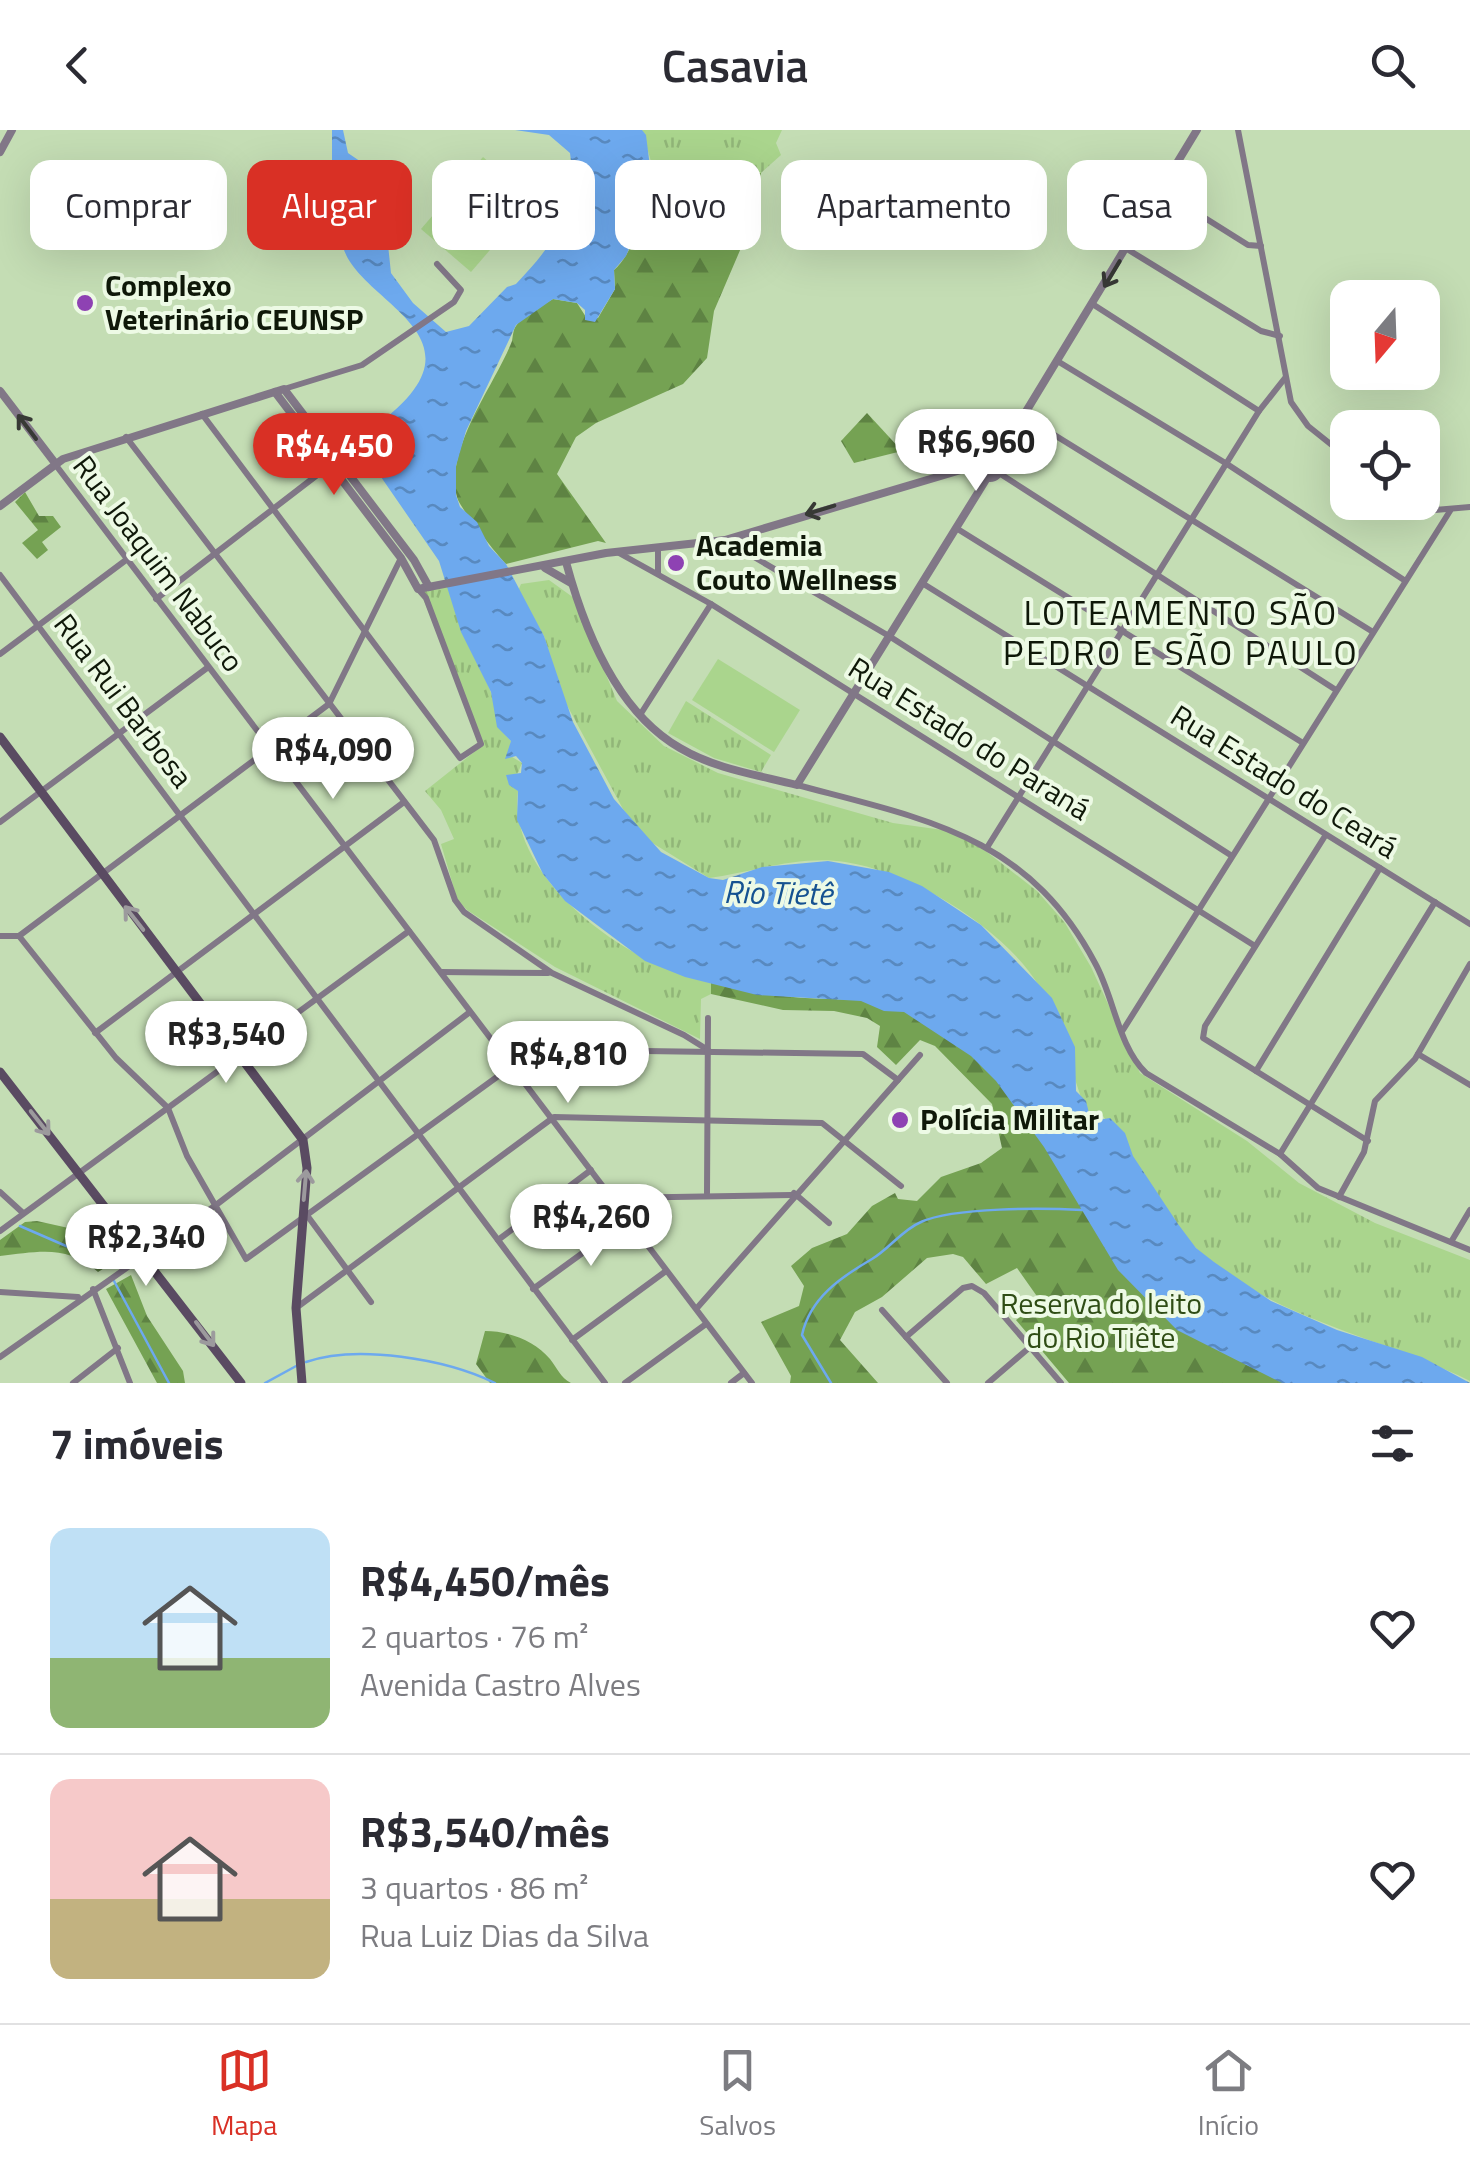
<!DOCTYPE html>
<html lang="pt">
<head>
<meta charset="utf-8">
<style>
	body { margin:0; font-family:"Titillium Web",sans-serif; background:#f2f2f3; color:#2b2b33; height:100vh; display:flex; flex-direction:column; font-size:38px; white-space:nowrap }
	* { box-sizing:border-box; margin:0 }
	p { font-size:32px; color:#7c7c81 }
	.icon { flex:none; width:55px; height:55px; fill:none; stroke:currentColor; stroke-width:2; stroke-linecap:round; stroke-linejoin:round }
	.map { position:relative; height:1253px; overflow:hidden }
	.details { display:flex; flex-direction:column; background:#fff; flex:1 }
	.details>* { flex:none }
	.hud { position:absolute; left:30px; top:30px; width:1410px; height:90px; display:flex; gap:20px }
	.needle { width:65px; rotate:199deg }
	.controls { position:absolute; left:1330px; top:150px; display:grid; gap:20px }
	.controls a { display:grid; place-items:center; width:110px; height:110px; border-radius:20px; background:#fff; box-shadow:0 10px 40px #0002; font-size:50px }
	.price { position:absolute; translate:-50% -85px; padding:0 22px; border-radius:35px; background:#fff; color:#222; font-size:32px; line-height:65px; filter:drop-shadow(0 2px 5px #0008) }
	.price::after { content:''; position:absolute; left:50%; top:60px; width:30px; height:22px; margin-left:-15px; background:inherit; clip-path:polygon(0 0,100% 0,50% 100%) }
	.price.on { background:#d93025; color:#fff }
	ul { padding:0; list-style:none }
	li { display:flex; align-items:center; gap:30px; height:250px; padding:0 50px }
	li+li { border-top:2px solid #e1e1e2 }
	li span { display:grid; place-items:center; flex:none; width:280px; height:200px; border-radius:20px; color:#555 }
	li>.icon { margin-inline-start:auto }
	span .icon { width:120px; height:120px; fill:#fffc; stroke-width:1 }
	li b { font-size:42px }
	h2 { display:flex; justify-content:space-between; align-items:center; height:120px; padding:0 50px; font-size:42px }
	.tag { padding:0 35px; border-radius:20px; background:#fff; box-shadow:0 10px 40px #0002; font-size:35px; line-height:90px }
	.tag.on { background:#d93025; color:#fff }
	header { display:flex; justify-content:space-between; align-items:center; height:130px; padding:0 50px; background:#fff; font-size:45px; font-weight:600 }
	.tabs { display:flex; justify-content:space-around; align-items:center; height:140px; border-top:2px solid #e1e1e2; background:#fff; font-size:28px; color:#7c7c81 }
	.tabs a { display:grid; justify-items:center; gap:5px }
	.tabs .on { color:#d93025 }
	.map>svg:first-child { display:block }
</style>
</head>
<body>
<header><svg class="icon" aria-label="back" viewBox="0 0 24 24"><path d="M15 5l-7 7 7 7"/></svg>Casavia<svg class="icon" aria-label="search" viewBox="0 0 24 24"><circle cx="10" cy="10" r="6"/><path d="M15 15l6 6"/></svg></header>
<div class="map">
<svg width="1470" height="1253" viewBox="0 0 1470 1253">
	<defs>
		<pattern id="forest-firs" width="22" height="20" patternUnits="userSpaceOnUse" patternTransform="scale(2.5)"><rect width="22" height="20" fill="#75a253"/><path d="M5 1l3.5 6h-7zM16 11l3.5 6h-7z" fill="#5e8343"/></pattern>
		<pattern id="park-tufts" width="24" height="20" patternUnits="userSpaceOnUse" patternTransform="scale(2.5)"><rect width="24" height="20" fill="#aad58d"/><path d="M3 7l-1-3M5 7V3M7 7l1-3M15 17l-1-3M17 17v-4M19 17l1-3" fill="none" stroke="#91b678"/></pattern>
		<pattern id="water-ripples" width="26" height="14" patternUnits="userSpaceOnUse" patternTransform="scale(2.5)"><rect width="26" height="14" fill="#6da9ee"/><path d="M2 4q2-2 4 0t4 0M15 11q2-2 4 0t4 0" fill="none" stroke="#5889bf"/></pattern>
	</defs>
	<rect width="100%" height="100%" fill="#c4ddb4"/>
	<g fill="url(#forest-firs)">
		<path d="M654,42L761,43L753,90L714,181L707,228L683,254L596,293L576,307L557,344L606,413L598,411L506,434C497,425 459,377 457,367C444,318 495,255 512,211C513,206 513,200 516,196C523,184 541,176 553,169L577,173L586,187L598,188L615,159L614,140C633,125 652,67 654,42Z"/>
		<path d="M867,283L902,321L854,333L841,311Z"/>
		<path d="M25,362L39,386H53L61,397L42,412L48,420L37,429L22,413L38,400L15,372Z"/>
		<path d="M711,851C780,872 843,872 915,865L1318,1253H1069L1016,1190L1041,1172L1017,1138L986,1154L963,1127L953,1124L927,1128L882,1167L855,1182L840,1210L878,1253H790L791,1246L761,1192L799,1176L804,1156L791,1136L812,1118L847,1104L872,1076L895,1063L898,1069L917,1071L941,1047L981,1033L1002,1018L992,974L935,916L920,910L896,935L877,917L880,896L867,888L834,881L783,880L711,864Z"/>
		<path d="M37,1091L73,1099L111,1134L98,1142C67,1114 38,1122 0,1126V1110L25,1092Z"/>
		<path d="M131,1145L147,1186L183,1241L185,1253H157L106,1159Z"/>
		<path d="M485,1201C508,1201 534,1210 550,1229C558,1239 560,1247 571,1253H490L476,1234Z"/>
	</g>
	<g fill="url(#park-tufts)">
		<path d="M642,0H782L776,13L781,25L761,43L654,42Z"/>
		<path d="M549,450L574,468L617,571L664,616L718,643L893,693L950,701L987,722L1037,761L1065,793L1091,837L1140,943L1247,1011L1299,1053L1375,1093L1470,1130V1251C1382,1207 1267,1188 1196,1118C1159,1081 1132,1028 1103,986L1091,992C1071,949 1064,896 1039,856C1004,798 912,742 845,732C800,725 752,742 709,748L646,709L623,679L562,566L544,506L518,461L521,454Z"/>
		<path d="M447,454C459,496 475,522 490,560C498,580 494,595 511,611L509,625L522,633L513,655L518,661C506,749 634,840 711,851V864L701,869L700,909L555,837L467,780L457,769L441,714L454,709L441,680L425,661L483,615L419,459Z"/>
		<path d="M686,571L771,625L761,642L714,628L668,603Z"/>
	</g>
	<g fill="#aad58d">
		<path d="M483,27L533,70L471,142L421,99Z"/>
		<path d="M718,529L800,580L774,622L692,570Z"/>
	</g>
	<path fill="url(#water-ripples)" d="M332,0H343L348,23L386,49L394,75L386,96L391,143L413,173L446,202L469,196L507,157L516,154C554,114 578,81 570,23L549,5L515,0H642L646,5L653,61L626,126L614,140L615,159L595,192L585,190V180L577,173L553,169L516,195L466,301L456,336V365L460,377L477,392L489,416L506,434L544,506L573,592L614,669L661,722L709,748L723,750L762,737L828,731L889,742L922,756L981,795L1052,868L1075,917L1076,961L1086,971L1091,991L1110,988L1125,1003L1133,1026L1178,1094L1196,1118L1214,1132L1271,1171L1337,1200L1422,1227L1470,1253H1282L1177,1200L1118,1140L1044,1017L996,951L971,926L904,882L884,881L861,871L757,865L685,847L645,831L565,771L543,744L517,690L518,661L509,655L506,645L521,643L522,633L516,626L505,629L511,611L497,597L491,562L461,502L439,431L381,347L371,319L372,298C519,194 313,167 345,90L334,84L330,55L322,42L332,40Z"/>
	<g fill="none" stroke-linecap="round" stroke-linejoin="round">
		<g stroke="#6da9ee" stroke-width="2.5">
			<path d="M20,1096L73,1119L99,1137"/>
			<path d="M114,1151L169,1253"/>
			<path d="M306,1232C357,1214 446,1229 495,1253"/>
			<path d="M265,1253L298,1235"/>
			<path d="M831,1253L802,1205C810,1168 841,1147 872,1129C889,1119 902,1100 921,1092C954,1077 1044,1078 1082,1080"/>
		</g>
		<g stroke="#817787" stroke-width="6">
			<path d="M1238,0L1291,272L1308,296L1348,328"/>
			<path d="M1162,61L1248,115L1261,116"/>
			<path d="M1127,119L1261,201L1280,206"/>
			<path d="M1094,175L1259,281"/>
			<path d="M1059,232L1227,334L1404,450"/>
			<path d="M284,259L362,235L454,172L461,160L437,134"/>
			<path d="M202,284L460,628L481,614L426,468L418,459"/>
			<path d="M1027,288L1373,502"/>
			<path d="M126,307L434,710L455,770L464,782L552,843L684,905L708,920"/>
			<path d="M55,334L752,1253"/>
			<path d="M999,343L1336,560"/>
			<path d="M1411,372L1435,380L1470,377"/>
			<path d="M956,398L1303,613"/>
			<path d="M725,410L889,506L1232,726"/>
			<path d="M658,419V443"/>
			<path d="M619,423L711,474L1255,816"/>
			<path d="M0,445L605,1253"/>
			<path d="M922,453L1470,794"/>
			<path d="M156,469L338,329"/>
			<path d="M0,524L126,430"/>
			<path d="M640,585L711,474"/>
			<path d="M797,655C925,689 1027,705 1095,833C1114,867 1118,916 1146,943L1280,1024L1318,1058L1470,1120"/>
			<path d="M0,692L207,538"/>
			<path d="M1325,706L1205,896L1203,908L1368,1011"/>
			<path d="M988,716L1259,281L1285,248"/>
			<path d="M0,806H19"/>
			<path d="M19,806L116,928L168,978L187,1026L246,1129L512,936"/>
			<path d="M19,806L329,574L401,428"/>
			<path d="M441,842L548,843"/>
			<path d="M1123,900L1450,381"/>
			<path d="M95,903L404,672"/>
			<path d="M501,919L863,924L898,950"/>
			<path d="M1418,924L1470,955"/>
			<path d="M1256,941L1380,738"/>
			<path d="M1280,1024L1435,772"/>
			<path d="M0,1062L23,1083"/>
			<path d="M707,1063L708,888"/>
			<path d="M794,1063L829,1093"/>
			<path d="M1339,1067L1364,1022L1375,971L1415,929L1470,834"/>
			<path d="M612,1068L791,1065"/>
			<path d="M309,1088L371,1172"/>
			<path d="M0,1101L409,801"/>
			<path d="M498,1110L591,1040"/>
			<path d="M1451,1112L1470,1080"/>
			<path d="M93,1159L130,1253"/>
			<path d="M533,1159L628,1090"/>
			<path d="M0,1162L78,1167"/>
			<path d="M296,1178L554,987L822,993L901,1056"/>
			<path d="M697,1178L920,925"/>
			<path d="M882,1180L906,1207"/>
			<path d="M572,1210L666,1141"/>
			<path d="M0,1227L216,1075L470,882"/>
			<path d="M73,1253L118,1218"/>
			<path d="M625,1253L706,1194"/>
			<path d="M731,1253L744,1243"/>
			<path d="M947,1253L906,1207L963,1158L972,1156L984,1163L1061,1253"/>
			<path d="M988,1253L1030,1217"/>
		</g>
		<g stroke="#817787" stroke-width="8">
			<path d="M0,22L12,0"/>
			<path d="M0,261L55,333"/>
			<path d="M275,262L401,428L418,459L606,423L725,410L981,334"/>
			<circle cx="990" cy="338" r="10"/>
			<path d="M996,331L1197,0"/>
			<path d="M0,376L63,329L284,259L414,430L429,457"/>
			<path d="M566,432C584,499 617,582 680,618C715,639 758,645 797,655L987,348"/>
			<path d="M545,438L571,453"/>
		</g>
		<g stroke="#5a4b62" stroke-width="9">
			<path d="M0,607L303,1010L307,1038L296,1178L302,1253"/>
			<path d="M0,942L241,1253"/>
		</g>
	</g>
	<defs><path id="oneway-shaft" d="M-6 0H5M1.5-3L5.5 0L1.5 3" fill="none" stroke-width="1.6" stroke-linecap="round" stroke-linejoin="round" transform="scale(2.5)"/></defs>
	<g stroke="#373935">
		<use href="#oneway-shaft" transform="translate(1112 144) rotate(121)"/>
		<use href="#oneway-shaft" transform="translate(27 297) rotate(-127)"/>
		<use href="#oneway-shaft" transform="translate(820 380) rotate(163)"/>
	</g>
	<g stroke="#9c9a9d">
		<use href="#oneway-shaft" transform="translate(134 788) rotate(-128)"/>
		<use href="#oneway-shaft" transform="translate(40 993) rotate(52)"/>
		<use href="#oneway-shaft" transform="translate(305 1055) rotate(-85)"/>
		<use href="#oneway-shaft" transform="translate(205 1204) rotate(53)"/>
	</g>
	<g fill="#8e42b3" stroke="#edfae5" stroke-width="4">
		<circle cx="85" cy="173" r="10"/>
		<circle cx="676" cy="433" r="10"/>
		<circle cx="900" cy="990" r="10"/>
	</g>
	<g text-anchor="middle" stroke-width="8" stroke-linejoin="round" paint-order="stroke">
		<g font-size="30" font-weight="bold" fill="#0f1809" stroke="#edfae5" text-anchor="start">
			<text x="105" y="166">Complexo<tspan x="105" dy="34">Veterinário CEUNSP</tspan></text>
			<text x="696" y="426">Academia<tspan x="696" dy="34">Couto Wellness</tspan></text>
			<text x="920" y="1000">Polícia Militar</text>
		</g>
		<g font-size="30" fill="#0f1809" stroke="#edfae5">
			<text transform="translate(158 434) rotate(53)" y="10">Rua Joaquim Nabuco</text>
			<text transform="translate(123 571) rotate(53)" y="10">Rua Rui Barbosa</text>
			<text transform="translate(969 609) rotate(32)" y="10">Rua Estado do Paraná</text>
			<text transform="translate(1284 652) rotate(32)" y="10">Rua Estado do Ceará</text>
		</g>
		<g font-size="30" fill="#2f4d15" stroke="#edfae5">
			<text x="1101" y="1184">Reserva do leito<tspan x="1101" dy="34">do Rio Tiête</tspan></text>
		</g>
		<g font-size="32" font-style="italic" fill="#155291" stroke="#edfae5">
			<text transform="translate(778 763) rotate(1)" y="11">Rio Tietê</text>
		</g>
		<g font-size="35" letter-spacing="2.5" fill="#0f1809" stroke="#edfae5">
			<text x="1181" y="495">LOTEAMENTO SÃO<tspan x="1181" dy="40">PEDRO E SÃO PAULO</tspan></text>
		</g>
	</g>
</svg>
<div class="controls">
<a><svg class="needle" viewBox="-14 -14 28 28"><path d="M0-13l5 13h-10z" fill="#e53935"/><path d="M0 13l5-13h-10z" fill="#7c7c81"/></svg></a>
<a><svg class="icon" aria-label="locate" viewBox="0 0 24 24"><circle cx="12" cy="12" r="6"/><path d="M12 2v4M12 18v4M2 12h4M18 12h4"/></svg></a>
</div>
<b class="price" style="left:976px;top:364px">R$6,960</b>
<b class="price on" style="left:334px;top:368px">R$4,450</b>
<b class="price" style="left:333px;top:672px">R$4,090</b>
<b class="price" style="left:226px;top:956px">R$3,540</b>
<b class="price" style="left:568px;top:976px">R$4,810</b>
<b class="price" style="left:591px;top:1139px">R$4,260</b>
<b class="price" style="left:146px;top:1159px">R$2,340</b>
<div class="hud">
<a class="tag">Comprar</a>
<a class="tag on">Alugar</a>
<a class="tag">Filtros</a>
<a class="tag">Novo</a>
<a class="tag">Apartamento</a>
<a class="tag">Casa</a>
</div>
</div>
<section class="details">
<h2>7 imóveis<svg class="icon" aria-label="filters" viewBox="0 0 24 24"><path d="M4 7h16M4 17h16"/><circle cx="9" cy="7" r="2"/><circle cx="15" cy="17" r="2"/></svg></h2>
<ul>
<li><span style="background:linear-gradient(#bfe0f5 65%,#8fb573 0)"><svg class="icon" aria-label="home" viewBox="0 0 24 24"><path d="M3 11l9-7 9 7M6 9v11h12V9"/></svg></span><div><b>R$4,450/mês</b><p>2 quartos · 76 m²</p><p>Avenida Castro Alves</p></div><svg class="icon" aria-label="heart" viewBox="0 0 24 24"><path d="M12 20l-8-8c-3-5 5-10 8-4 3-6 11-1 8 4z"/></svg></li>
<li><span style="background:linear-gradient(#f6c9c9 60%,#c2b280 0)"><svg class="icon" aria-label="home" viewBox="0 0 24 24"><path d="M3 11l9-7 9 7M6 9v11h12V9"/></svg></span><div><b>R$3,540/mês</b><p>3 quartos · 86 m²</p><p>Rua Luiz Dias da Silva</p></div><svg class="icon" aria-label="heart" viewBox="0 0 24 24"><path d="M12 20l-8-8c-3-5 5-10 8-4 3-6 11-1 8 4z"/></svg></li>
</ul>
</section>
<nav class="tabs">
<a class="on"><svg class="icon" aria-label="map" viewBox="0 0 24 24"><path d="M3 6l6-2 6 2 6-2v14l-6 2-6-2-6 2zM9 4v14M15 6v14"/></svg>Mapa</a>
<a><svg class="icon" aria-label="saved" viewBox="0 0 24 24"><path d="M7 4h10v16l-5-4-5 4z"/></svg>Salvos</a>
<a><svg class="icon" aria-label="home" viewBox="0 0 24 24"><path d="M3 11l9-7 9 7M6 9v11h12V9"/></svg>Início</a>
</nav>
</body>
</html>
